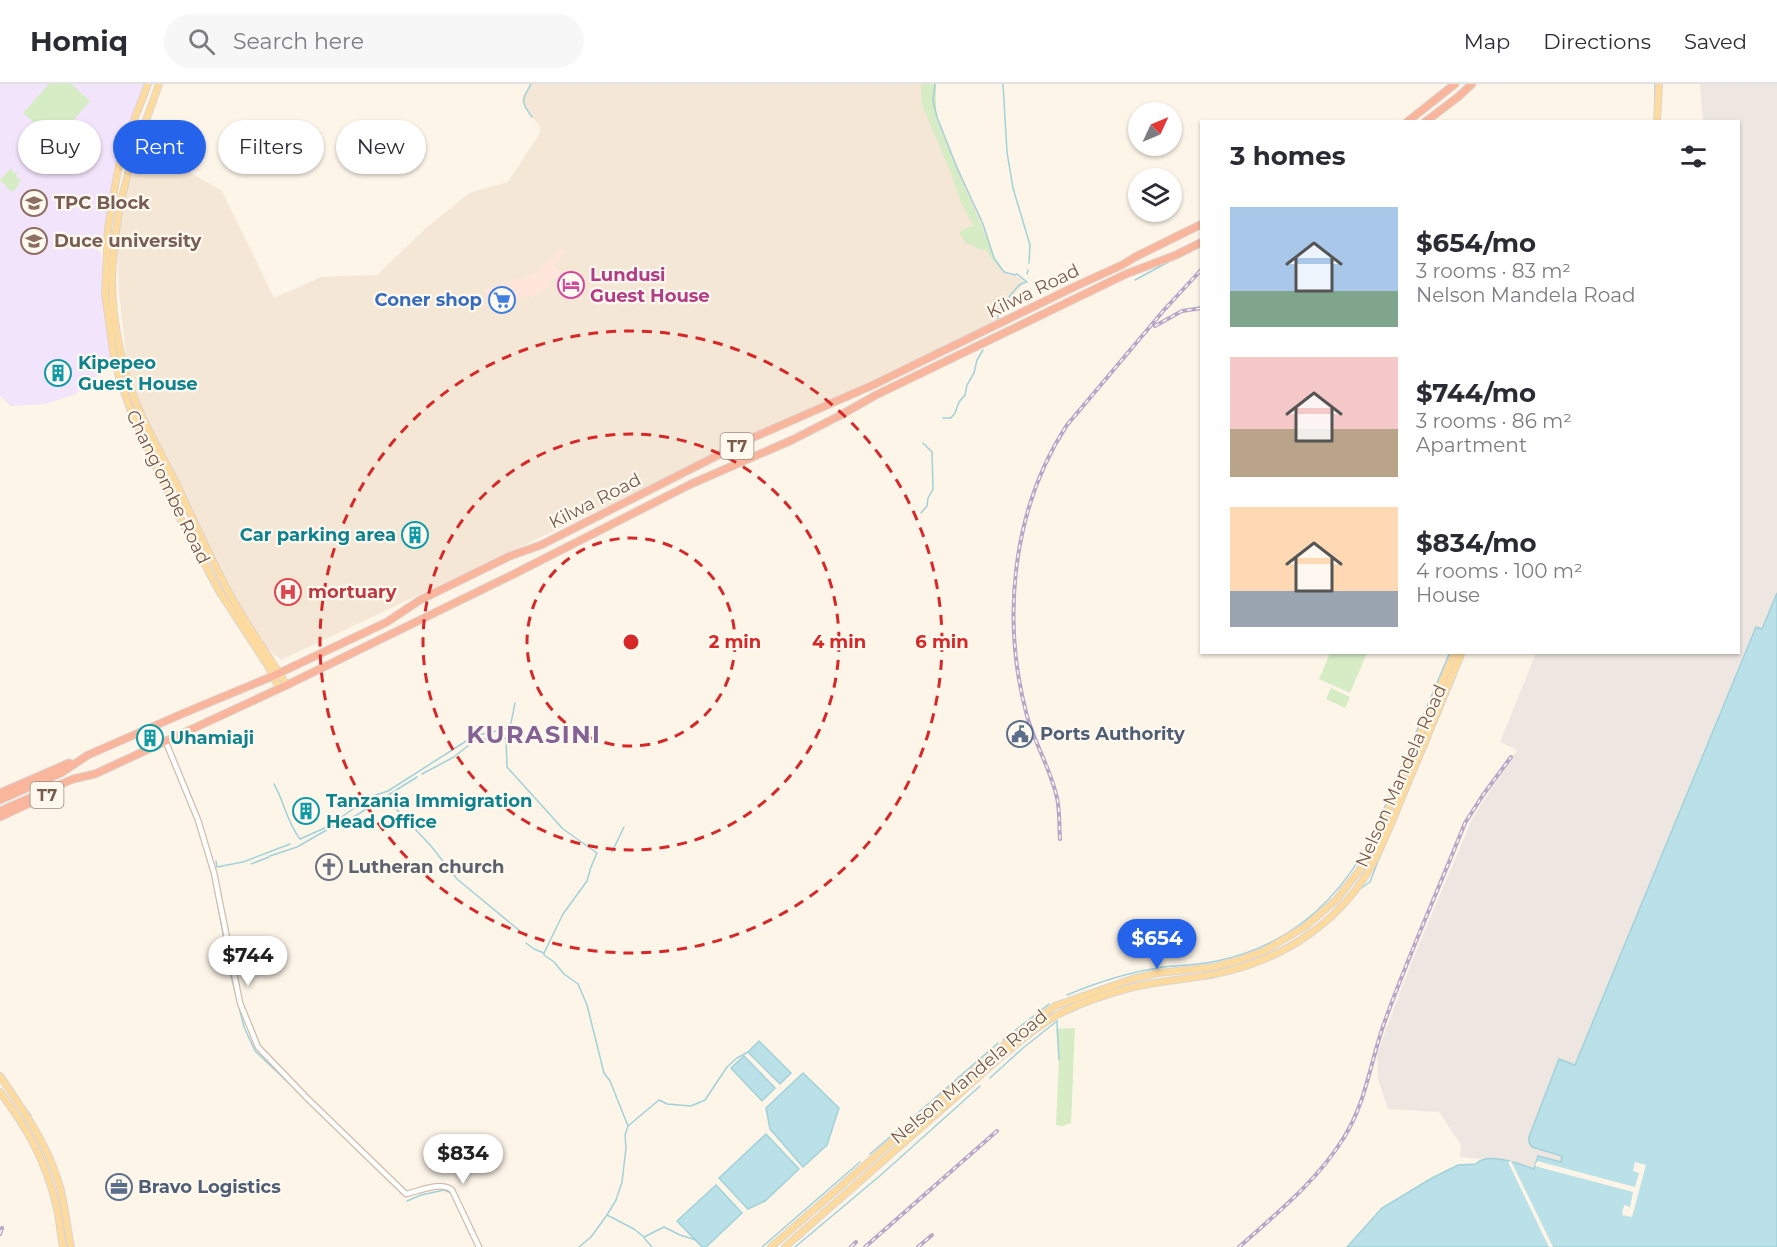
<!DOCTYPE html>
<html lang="en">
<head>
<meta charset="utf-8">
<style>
	body { margin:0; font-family:Montserrat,sans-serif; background:#f7f7f7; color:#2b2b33; height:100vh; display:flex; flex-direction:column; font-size:22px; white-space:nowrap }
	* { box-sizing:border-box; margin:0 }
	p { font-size:20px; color:#7c7c81 }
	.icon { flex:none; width:33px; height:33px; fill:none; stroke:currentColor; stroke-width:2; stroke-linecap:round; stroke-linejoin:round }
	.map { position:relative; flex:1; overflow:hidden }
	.details { position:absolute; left:1200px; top:36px; width:540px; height:534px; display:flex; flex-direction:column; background:#fff; border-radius:0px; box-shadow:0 2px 4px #0004 }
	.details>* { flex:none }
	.banner { position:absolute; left:18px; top:36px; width:570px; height:54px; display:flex; gap:12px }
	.needle { width:39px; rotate:46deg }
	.buttons { position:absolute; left:1128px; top:18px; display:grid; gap:12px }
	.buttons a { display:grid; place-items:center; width:54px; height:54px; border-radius:50%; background:#fff; box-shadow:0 2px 4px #0004; font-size:30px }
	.price { position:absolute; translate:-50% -51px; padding:0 14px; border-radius:21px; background:#fff; color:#222; font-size:20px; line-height:39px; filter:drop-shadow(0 2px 3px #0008) }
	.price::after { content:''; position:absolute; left:50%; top:36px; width:18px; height:14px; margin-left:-9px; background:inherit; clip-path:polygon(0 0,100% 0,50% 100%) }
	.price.selected { background:#2563eb; color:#fff }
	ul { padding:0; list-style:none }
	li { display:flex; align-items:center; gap:18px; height:150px; padding:0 30px }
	li span { display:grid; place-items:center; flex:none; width:168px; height:120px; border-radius:0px; color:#555 }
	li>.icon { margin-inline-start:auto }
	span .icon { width:72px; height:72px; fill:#fffc; stroke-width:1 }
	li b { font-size:26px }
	h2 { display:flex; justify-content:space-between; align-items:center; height:72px; padding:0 30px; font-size:26px }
	.tag { padding:0 21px; border-radius:27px; background:#fff; box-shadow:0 2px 4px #0004; font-size:21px; line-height:54px }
	.tag.selected { background:#2563eb; color:#fff }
	header { display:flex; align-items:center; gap:36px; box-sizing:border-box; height:84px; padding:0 30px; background:#fff; border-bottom:2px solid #e1e1e2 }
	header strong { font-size:28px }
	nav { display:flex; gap:33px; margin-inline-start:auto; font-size:21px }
	.search { width:420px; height:54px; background:#f7f7f7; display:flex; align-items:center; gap:15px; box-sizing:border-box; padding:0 21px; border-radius:33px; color:#7c7c81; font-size:22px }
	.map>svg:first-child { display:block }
</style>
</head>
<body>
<header>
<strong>Homiq</strong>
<div class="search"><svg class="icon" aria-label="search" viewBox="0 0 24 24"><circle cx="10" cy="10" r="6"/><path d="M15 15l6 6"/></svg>Search here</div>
<nav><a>Map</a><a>Directions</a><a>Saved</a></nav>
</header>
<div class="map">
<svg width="1777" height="1163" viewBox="0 0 1777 1163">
	<rect width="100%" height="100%" fill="#fdf5e8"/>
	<path fill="#f5e7d6" d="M531,0H931L938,36L983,141L995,175L1004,189L1025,195L1021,203L1000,227L998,237L281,576L259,557L231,518L175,401L138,316L127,279L119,209L117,161L119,136L123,120L143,61L222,107L274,214L321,193L377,191L425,145L469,109L508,98L540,49V43L522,19L523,12Z"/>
	<path fill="#fee6db" d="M562,165L565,168L553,181L565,192H568L577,202L571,208L563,195H550L547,198L550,202L531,214L529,211L493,225L484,205L537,189L559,166Z"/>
	<path fill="#eee7e1" d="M1700,0H1777V509L1762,545L1755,543L1575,981L1559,975L1529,1053V1058L1532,1063L1563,1072L1561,1078L1538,1072L1535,1085L1486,1074L1480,1075L1460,1073L1461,1061L1439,1028L1388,1025L1378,995L1377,969L1412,877L1473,733L1517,666L1500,658L1536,569L1738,568V38L1703,37Z"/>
	<path fill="#f2e4fa" d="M0,0H147L128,46L112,102L104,158L97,165L101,169L111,280L76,310L45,320L11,322L0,312Z"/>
	<g fill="#d5ecc5">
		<path d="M49,0H71L90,17L55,57L23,29Z"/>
		<path d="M921,0H936V34L956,84L988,157L994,174L1003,187L991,174L986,165C979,168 973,160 966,159L959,149L968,143L974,142L961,119L951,89L922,21Z"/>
		<path d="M11,84L13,88L17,89L16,94L21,95L16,105L11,108L0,96Z"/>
		<path d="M1330,569H1367L1350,609L1319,595Z"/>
		<path d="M1331,604L1350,613L1345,624L1326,615Z"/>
		<path d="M1075,944L1071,1039L1062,1042L1056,1041L1059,976L1056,945Z"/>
	</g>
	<g fill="#bbe1e8" stroke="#a1d1da" stroke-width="1.5">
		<path d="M1777,509V1163H1347L1382,1124L1432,1094L1458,1081L1476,1080C1486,1067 1520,1080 1534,1085L1538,1072L1561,1078L1562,1072L1532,1063L1529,1058V1053L1559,975L1575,981L1756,543L1762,545Z"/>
		<path d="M759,957L791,989L780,1000L748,968Z"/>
		<path d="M744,972L775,1004L762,1017L731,984Z"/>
		<path d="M803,989L839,1024L827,1061L803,1083L770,1045L766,1024Z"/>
		<path d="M766,1050L799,1085L765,1117L748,1125L719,1094Z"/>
		<path d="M716,1101L742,1129L706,1163H702L677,1137Z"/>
	</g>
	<g fill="#fdf5e8">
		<path d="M1511,1077L1553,1163H1549L1508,1078Z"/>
		<path d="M1537,1077L1635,1103L1639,1089L1633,1087L1635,1078L1646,1081L1632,1133L1622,1131L1624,1121L1630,1123L1633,1108L1535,1082Z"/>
	</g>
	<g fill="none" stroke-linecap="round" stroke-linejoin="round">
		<g stroke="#a1d1da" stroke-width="1.5">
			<path d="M531,0C522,16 520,17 532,33"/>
			<path d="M935,0L933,16L937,33L957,84L983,140L994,174L1004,188L1015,191L1017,190L1027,198"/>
			<path d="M1003,0L1007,68L1013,104L1030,161L1029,179"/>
			<path d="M1655,23V0"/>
			<path d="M1027,190L1028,186"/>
			<path d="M1135,196L1174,175"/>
			<path d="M998,235V226L1019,201L1026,198"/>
			<path d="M943,334H951L955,329L959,318L965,311L967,301L974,289L977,276L983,266"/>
			<path d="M921,429L927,422L928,414L933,405L932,368L923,359"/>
			<path d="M1424,668L1456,591"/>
			<path d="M422,690L454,673L474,657L480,655L506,654L507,683L563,745L597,769L591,783L587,797L563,830L544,869"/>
			<path d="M274,700C284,717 287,739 300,755L327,743L366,716"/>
			<path d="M373,712L388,707L474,652L510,644L515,619"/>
			<path d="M385,713L431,762L457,795L526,852"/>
			<path d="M1403,718L1422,672"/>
			<path d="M612,768L624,743"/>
			<path d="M270,772L297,763L337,740L344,739L417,693"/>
			<path d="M216,777L217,783L243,778L290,760"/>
			<path d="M251,780L269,773"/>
			<path d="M212,789L230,888L244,943L255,967L294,1004"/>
			<path d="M1360,805L1370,798L1381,769"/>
			<path d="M526,859L534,865L544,869V871L554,878L564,890L578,900L587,921L604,989L610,997L628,1042L625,1051L626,1064L622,1098L616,1116L607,1131"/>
			<path d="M1203,895L1212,894L1245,885"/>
			<path d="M1067,911C1098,898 1129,888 1163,883C1181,881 1199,881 1217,877C1288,862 1339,817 1372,753L1450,568"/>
			<path d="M1071,928L1077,925"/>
			<path d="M1057,938L1059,976"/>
			<path d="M1003,956L1049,920"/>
			<path d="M990,994L1023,964L1057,937"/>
			<path d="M23,1021L31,1032"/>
			<path d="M912,1034L998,959"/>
			<path d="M628,1042L659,1016L667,1020L691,1022L705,1016L727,983L737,974L748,968"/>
			<path d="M870,1070L898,1046"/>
			<path d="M407,1117L421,1111L444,1106L451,1109"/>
			<path d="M644,1154L652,1163"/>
			<path d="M579,1163L591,1153L607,1131L634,1145L644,1153L664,1143L680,1151L696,1156L694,1154"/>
			<path d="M762,1163L860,1078"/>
			<path d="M795,1163L882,1090L980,1002"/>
		</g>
		<defs>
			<path id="minor" d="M165,656L198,736L214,789L240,919L258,963L307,1014L406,1110C420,1107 440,1097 452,1106L479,1163"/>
			<g id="major">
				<path d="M148,0L122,67L117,91L108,144L105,210L113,267L120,297L134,335L177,428L219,507L268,582L279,604"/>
				<path d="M159,0C149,30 136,60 128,90C118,124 113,162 112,198C112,237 124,295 141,330C153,356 167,381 180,407C194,438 209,470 225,501C243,536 266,568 287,601"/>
				<path d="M1657,38L1659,0"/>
				<path d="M0,992C24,1027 48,1061 60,1103C65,1123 67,1143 71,1163"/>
				<path d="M0,1008C27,1044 46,1077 56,1121C60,1135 60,1149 63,1163"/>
				<path d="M771,1163L972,988L1020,948L1055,922L1132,895L1158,889L1214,883L1239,876L1264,867L1306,842L1336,816L1362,783L1375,756L1455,568"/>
				<path d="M785,1163C840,1115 895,1067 950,1018C982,990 1021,952 1057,931C1085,916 1130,902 1161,898C1185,894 1209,893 1232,886C1288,871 1337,838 1368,788C1385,759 1396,727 1409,696C1427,654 1444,611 1462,568"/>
			</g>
			<g id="highway">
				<path d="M1407,38L1455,0"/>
				<path d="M1425,38L1458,13L1472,0"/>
				<path d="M0,709L69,679"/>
				<path d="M0,716L61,689L88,671L184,629L273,592L387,538L420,516L510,472L541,461L752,354L873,301L1076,202L1122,181L1137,172L1202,140"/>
				<path d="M0,727L73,695L95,690L287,601L512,491L691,400L792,356L839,332L876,311L1126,190L1176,171L1202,158"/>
				<path d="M0,733L43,713"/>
			</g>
		</defs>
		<use href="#minor" stroke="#d0bdac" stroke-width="7"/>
		<use href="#major" stroke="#dcd4d0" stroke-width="8"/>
		<use href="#highway" stroke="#dcd4d0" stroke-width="9"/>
		<use href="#minor" stroke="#fff" stroke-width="4.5"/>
		<use href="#major" stroke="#fddb9f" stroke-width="6"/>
		<use href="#highway" stroke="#f9b69d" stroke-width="7"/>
		<defs>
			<g id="rail">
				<path d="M1155,242L1182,227L1202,224"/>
				<path d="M1060,755C1059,742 1060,727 1057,714C1051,686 1035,660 1027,632C1001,536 1012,425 1067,341L1164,226L1202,185"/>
				<path d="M0,1150L2,1144"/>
				<path d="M851,1163L856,1158"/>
				<path d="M865,1163L997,1047"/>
				<path d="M918,1163L932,1151"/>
				<path d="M1239,1163C1277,1129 1316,1098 1343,1055C1368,1015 1370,976 1386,934C1410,868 1439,804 1465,739L1483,711L1511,673"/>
			</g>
		</defs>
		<use href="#rail" stroke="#b8a5c8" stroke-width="4"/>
		<use href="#rail" stroke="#fff9ef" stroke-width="1.5" stroke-dasharray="4.5" stroke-linecap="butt"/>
	</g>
	<g fill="none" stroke="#d62828" stroke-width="3" stroke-dasharray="10 8">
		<circle cx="631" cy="558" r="104"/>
		<circle cx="631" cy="558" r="208"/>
		<circle cx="631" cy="558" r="311"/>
	</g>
	<defs>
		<symbol id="university-ring" viewBox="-11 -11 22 22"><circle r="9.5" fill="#fff9ef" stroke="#8d6e63" stroke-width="1.5"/><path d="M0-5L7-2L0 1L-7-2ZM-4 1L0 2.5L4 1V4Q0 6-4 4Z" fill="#8d6e63"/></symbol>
		<symbol id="hotel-ring" viewBox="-11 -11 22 22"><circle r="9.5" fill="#fff9ef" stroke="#d1479c" stroke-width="1.5"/><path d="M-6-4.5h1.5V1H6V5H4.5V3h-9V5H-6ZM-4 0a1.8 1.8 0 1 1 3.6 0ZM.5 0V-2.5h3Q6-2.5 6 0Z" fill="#d1479c"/></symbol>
		<symbol id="supermarket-ring" viewBox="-11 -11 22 22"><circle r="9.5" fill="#fff9ef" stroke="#3f7fe0" stroke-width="1.5"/><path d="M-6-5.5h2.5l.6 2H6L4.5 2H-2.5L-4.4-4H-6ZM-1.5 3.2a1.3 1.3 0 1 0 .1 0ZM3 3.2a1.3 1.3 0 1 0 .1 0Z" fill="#3f7fe0"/></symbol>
		<symbol id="building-ring" viewBox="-11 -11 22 22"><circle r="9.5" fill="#fff9ef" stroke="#0f9aa8" stroke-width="1.5"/><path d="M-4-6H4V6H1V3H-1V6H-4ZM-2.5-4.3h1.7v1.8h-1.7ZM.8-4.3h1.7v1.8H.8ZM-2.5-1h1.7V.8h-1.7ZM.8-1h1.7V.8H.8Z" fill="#0f9aa8"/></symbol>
		<symbol id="hospital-ring" viewBox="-11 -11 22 22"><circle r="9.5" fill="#fff9ef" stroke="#e0444e" stroke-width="1.5"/><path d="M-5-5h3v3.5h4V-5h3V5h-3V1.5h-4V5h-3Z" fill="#e0444e"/></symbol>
		<symbol id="civic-ring" viewBox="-11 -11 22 22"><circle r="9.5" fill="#fff9ef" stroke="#5c6f8a" stroke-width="1.5"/><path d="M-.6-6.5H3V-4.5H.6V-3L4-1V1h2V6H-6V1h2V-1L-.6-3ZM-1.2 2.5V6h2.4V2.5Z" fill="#5c6f8a"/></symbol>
		<symbol id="church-ring" viewBox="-11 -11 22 22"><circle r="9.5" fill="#fff9ef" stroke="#6b7280" stroke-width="1.5"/><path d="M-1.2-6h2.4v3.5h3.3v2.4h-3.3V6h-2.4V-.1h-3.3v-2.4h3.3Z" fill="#6b7280"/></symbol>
		<symbol id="office-ring" viewBox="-11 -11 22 22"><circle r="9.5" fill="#fff9ef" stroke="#5c6f8a" stroke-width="1.5"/><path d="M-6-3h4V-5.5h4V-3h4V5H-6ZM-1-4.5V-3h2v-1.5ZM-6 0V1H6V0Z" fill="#5c6f8a"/></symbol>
	</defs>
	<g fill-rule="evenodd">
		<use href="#university-ring" x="19" y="104" width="30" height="30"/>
		<use href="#university-ring" x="19" y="142" width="30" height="30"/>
		<use href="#hotel-ring" x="556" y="186" width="30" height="30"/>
		<use href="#supermarket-ring" x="487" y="201" width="30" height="30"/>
		<use href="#building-ring" x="43" y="274" width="30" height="30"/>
		<use href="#building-ring" x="400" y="436" width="30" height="30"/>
		<use href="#hospital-ring" x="273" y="493" width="30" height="30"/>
		<use href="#civic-ring" x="1005" y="635" width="30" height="30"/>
		<use href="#building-ring" x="135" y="639" width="30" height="30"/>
		<use href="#building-ring" x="291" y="712" width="30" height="30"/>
		<use href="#church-ring" x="314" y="768" width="30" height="30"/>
		<use href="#office-ring" x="104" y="1088" width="30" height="30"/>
	</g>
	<g text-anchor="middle" stroke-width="4.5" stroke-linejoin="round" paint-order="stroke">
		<g fill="#fff9ef" stroke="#a18a7c" stroke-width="1.5">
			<rect x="720.5" y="349" width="33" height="26" rx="4.5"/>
			<rect x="30.5" y="698" width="33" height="26" rx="4.5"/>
		</g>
		<g font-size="16" font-weight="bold" fill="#795b4a">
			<text x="737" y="368">T7</text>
			<text x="47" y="717">T7</text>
		</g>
		<g font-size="18" font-weight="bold" fill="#785e54" stroke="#fff9ef" text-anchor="start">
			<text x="54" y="125">TPC Block</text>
			<text x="54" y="163">Duce university</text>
		</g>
		<g font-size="18" font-weight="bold" fill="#b23c85" stroke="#fff9ef" text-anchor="start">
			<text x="590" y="197">Lundusi<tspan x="590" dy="21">Guest House</tspan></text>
		</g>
		<g font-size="18" fill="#795b4a" stroke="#fff9ef">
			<text transform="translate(1033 207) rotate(-26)" y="6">Kilwa Road</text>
			<text transform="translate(168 403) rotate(64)" y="6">Chang'ombe Road</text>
			<text transform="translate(595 417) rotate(-27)" y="6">Kilwa Road</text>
			<text transform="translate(1401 692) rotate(-66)" y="6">Nelson Mandela Road</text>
			<text transform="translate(969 993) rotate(-40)" y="6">Nelson Mandela Road</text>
		</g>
		<g font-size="18" font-weight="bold" fill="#366cbe" stroke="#fff9ef" text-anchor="end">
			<text x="482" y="222">Coner shop</text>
		</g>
		<g font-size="18" font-weight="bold" fill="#0d838f" stroke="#fff9ef" text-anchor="start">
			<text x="78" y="285">Kipepeo<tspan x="78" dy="21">Guest House</tspan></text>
			<text x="396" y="457" text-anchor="end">Car parking area</text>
			<text x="170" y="660">Uhamiaji</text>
			<text x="326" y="723">Tanzania Immigration<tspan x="326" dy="21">Head Office</tspan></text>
		</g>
		<g font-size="18" font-weight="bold" fill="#be3a42" stroke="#fff9ef" text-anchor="start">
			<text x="308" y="514">mortuary</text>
		</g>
		<g font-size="18" font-weight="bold" fill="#4e5e75" stroke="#fff9ef" text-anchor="start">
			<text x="1040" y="656">Ports Authority</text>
			<text x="138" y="1109">Bravo Logistics</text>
		</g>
		<g font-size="18" font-weight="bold" fill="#5b616d" stroke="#fff9ef" text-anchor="start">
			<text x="348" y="789">Lutheran church</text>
		</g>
		<g font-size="24" font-weight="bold" letter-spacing="1.5" fill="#846295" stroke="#fff9ef">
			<text x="534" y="659">KURASINI</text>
		</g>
	</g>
	<circle cx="631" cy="558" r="9" fill="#d62828" stroke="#fff9ef" stroke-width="3"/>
	<g font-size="18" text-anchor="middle" font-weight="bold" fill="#d62828" stroke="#fff9ef" stroke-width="4.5" stroke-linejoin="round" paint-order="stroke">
		<text x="735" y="564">2 min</text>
		<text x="839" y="564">4 min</text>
		<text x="942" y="564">6 min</text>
	</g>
</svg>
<div class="buttons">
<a><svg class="needle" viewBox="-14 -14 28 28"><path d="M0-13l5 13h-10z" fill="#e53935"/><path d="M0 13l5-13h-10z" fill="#7c7c81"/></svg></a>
<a><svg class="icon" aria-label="layers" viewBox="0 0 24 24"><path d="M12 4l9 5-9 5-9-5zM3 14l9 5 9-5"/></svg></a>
</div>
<b class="price selected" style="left:1157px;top:886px">$654</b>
<b class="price" style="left:248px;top:903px">$744</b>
<b class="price" style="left:463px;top:1101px">$834</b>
<div class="banner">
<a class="tag">Buy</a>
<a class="tag selected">Rent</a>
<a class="tag">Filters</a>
<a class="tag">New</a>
</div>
<section class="details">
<h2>3 homes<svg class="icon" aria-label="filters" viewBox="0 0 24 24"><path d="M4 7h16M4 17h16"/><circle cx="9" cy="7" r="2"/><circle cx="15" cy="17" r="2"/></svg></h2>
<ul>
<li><span style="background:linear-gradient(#a9c7e8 70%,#7fa58c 0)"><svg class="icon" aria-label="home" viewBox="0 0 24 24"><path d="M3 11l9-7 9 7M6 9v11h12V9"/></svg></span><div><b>$654/mo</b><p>3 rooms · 83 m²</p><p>Nelson Mandela Road</p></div></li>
<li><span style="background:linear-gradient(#f6c9c9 60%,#b9a48a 0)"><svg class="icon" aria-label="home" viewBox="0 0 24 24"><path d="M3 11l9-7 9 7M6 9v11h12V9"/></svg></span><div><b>$744/mo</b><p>3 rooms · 86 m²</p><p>Apartment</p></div></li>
<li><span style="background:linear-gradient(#ffd9b3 70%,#9aa5b1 0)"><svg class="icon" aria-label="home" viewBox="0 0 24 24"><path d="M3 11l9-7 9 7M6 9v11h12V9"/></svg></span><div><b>$834/mo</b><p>4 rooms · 100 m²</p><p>House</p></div></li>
</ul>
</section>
</div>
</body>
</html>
